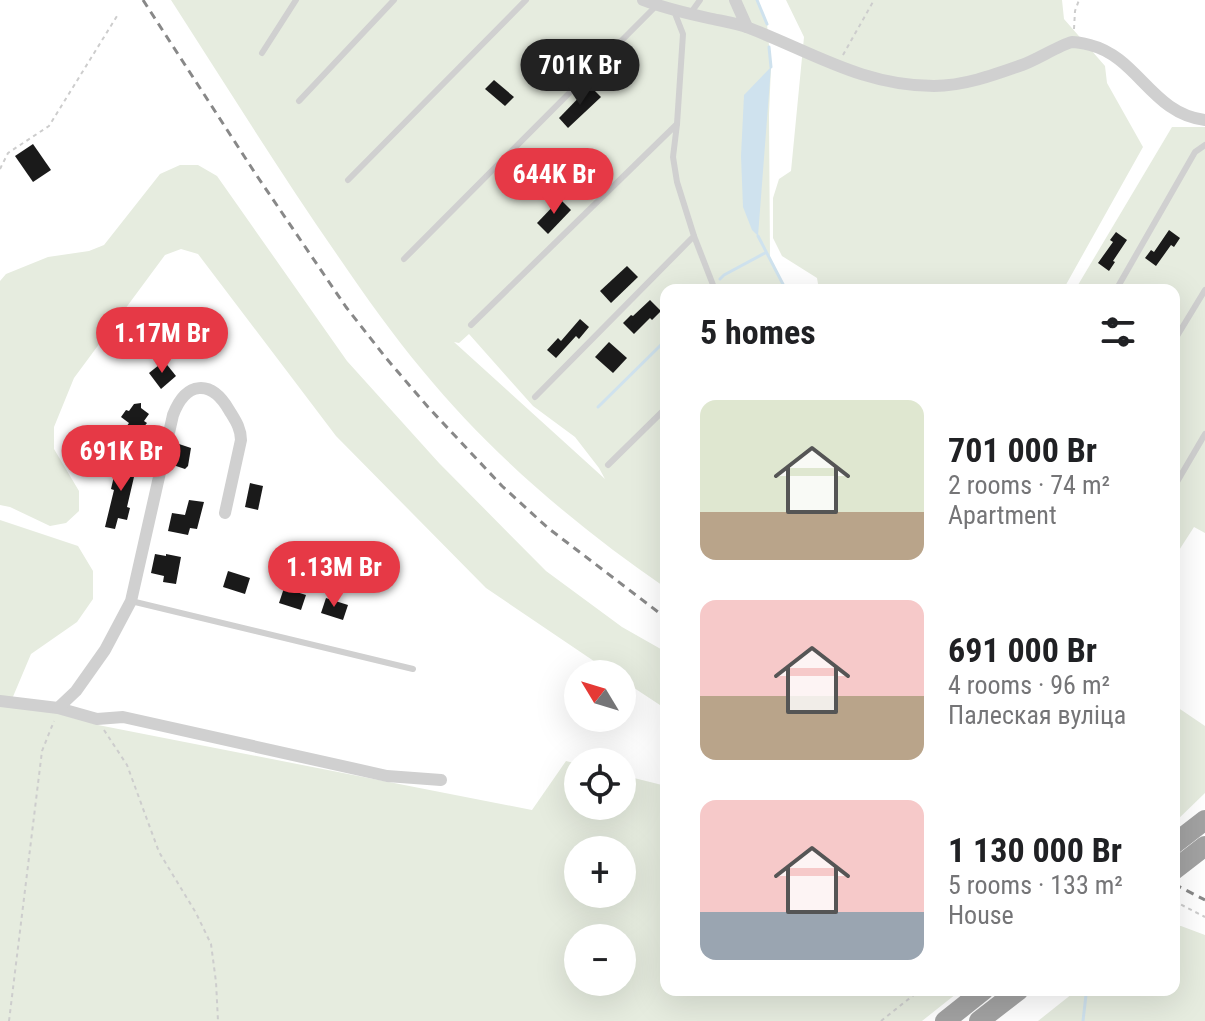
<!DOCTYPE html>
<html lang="en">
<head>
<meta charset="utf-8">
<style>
	body { margin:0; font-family:"Roboto Condensed",sans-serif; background:#f6f6f6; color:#202124; height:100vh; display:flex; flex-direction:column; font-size:30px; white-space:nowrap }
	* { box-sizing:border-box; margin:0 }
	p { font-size:26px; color:#757577 }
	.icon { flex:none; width:44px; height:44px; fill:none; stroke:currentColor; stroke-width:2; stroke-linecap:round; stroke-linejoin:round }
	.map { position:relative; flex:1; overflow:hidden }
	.details { position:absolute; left:660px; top:284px; width:520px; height:712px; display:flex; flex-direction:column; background:#fff; border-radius:16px; box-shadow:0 8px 32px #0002 }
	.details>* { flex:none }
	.needle { width:52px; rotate:308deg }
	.buttons { position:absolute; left:564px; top:660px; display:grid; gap:16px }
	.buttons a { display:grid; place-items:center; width:72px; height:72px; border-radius:50%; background:#fff; box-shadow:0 8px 32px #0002; font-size:40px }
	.price { position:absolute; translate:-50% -68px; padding:0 18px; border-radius:28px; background:#e63946; color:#fff; font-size:26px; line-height:52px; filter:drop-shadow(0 2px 4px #0008) }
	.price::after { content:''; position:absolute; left:50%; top:48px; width:24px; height:18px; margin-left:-12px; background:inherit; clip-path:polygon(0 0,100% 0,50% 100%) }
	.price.selected { background:#222; color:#fff }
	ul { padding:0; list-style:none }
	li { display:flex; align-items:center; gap:24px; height:200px; padding:0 40px }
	li span { display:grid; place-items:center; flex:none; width:224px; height:160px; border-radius:16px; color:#555 }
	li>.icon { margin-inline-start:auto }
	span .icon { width:96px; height:96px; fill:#fffc; stroke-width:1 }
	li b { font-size:34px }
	h2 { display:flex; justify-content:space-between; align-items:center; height:96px; padding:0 40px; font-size:34px }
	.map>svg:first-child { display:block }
</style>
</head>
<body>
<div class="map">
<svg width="1205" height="1021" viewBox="0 0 1205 1021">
	<rect width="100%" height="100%" fill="#fff"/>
	<g fill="#e6ecdf" fill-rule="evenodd">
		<path d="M171,0H757L767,24L771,67L769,114L770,260L786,290H666V588C577,527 491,454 423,371C393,335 366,297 340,259C281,174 227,87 171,0ZM469,334L533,406L575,437L599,468L605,479L454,342L459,343Z"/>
		<path d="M786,0H1062L1064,19L1105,66L1107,83L1143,147L1063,290H819L817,278L782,256L773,238V198L779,179L791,171L804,37Z"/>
		<path d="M1172,127H1205V533L1194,527L1174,558V290H1075Z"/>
		<path d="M180,165H198L217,176L347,361L439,463L546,571L622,627L666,652V709L622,680V674H613L486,588L336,436L198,254L181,249L165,255L74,378L54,427V449L79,491V511L66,523L50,526L10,507L0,505V281L6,274L48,257L89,251L104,245L160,174Z"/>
		<path d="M0,520L78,546L93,571V599L77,622L31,654L12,699L58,708L98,725L532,810L566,761L578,764V806H622V775L666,786V990H961L922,1021H0ZM578,850H622V894H578ZM578,938H622V982H578Z"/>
		<path d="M1174,705L1205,726V793L1174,823Z"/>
		<path d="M1174,926H1181L1205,935V1021H1038L1077,990H1174Z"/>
	</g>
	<path fill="#cfe2ee" d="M771,67L758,236L752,230L743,207L741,156L744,95Z"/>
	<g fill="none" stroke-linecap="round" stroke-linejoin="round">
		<g stroke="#cfe2ee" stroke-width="3">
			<path d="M757,0L767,24"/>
			<path d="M769,47L771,67"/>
			<path d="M758,236L786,290"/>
			<path d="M720,279L724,275L765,253"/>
			<path d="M598,407L666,340"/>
			<path d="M1083,1021L1086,995"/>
		</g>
	</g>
	<g fill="#1a1a1a">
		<path d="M622,55L637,71L624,83L609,67Z"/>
		<path d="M494,80L514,97L505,106L485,89Z"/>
		<path d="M590,86L601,97L568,128L559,118Z"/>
		<path d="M33,144L51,170L33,182L15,156Z"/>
		<path d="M560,199L571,210L548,234L537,223Z"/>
		<path d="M1169,230L1180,238L1174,247L1171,245L1156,266L1145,258L1151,250L1154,252Z"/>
		<path d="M1116,232L1127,240L1113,261L1115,262L1109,271L1098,263L1113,242L1110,240Z"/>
		<path d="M627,266L638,277L611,303L600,291Z"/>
		<path d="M650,300L661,311L652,320L650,318L634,334L623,323L631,315L633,316Z"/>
		<path d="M580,319L589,327L579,339L576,336L556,358L547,350L558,338L561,341Z"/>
		<path d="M609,342L627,358L613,373L595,357Z"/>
		<path d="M164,361L176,376L161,389L149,373Z"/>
		<path d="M141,403V408L149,414L144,421L147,423L133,440L123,431L129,423L121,417L126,410L129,411L134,404Z"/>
		<path d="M179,444L191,448L188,466L185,469L173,465Z"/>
		<path d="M118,459L137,464L127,507L130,508L127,520L118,518L115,529L105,527L114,490L111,489Z"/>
		<path d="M250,483L263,486L258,510L245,507Z"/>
		<path d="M189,500L204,502L197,529L190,528L188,535L168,531L172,513L185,515Z"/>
		<path d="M155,554L166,556V554L181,557L176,584L163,582L164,576L151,573Z"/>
		<path d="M228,571L250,578L245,594L223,587Z"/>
		<path d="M284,588L306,595L301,610L279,603Z"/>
		<path d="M326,598L348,605L343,620L321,613Z"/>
	</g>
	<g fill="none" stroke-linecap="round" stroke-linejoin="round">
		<g stroke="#cdcdcd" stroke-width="2" stroke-dasharray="4 4" stroke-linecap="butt">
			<path d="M1074,29L1075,11L1079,0"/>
			<path d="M843,55L874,0"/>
			<path d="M0,169L8,153L49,126L117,16"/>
			<path d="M104,730L127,765L159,852L196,913L211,944L216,982L218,1021"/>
			<path d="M1174,901L1205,917"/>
			<path d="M9,1021L42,751L54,721"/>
			<path d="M881,1021L920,990"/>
		</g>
		<g stroke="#d0d0d0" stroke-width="6">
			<path d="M690,14L700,0"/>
			<path d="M262,53L296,0"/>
			<path d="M299,101L394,0"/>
			<path d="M348,180L526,0"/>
			<path d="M694,236L715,290"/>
			<path d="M404,259L657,5"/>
			<path d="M1116,290L1195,152L1205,145"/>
			<path d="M471,325L677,124L683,34L674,11"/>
			<path d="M1174,341L1205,290"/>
			<path d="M535,397L694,236L677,182L673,157L677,124"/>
			<path d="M608,465L666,408"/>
			<path d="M1174,487L1205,434"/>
			<path d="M131,601L413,669"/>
		</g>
		<g stroke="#d0d0d0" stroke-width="12">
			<path d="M643,0C664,8 685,13 708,18C721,21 736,23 749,28C812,52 863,86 934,86C964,86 994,75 1022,65C1036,60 1060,45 1072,42C1077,42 1086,44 1090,45C1138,57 1152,114 1205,120"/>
			<path d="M735,0L747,27"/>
			<path d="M0,701L58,708L97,719L123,717L387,776L441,780"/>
			<path d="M58,708L76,691L105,650L131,601L173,415C186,381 211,379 229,410C235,420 241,428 241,440L225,513"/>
		</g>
		<g stroke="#a2a2a2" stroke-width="20">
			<path d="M1174,844L1205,820"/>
			<path d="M1174,870L1205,846"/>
			<path d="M945,1021L984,990"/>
			<path d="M979,1021L1019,990"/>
		</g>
		<g stroke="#888" stroke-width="3" stroke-dasharray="8 6" stroke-linecap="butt">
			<path d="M143,0L255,173L346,307L386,358L428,407L502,486L548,528L666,618"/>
			<path d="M1174,884L1205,900"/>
		</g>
	</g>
</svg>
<div class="buttons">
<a><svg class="needle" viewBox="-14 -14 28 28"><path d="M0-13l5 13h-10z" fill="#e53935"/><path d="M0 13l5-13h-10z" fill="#757577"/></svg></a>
<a><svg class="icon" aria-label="locate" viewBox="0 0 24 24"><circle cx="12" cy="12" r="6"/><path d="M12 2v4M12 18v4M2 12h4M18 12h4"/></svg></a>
<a>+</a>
<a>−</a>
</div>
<b class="price selected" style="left:580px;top:107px">701K Br</b>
<b class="price" style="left:554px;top:216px">644K Br</b>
<b class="price" style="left:162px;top:375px">1.17M Br</b>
<b class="price" style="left:121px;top:493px">691K Br</b>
<b class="price" style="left:334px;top:609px">1.13M Br</b>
<section class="details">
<h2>5 homes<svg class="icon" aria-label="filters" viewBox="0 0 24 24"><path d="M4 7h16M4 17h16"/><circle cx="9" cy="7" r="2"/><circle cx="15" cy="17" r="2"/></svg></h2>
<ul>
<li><span style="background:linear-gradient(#dfe7d0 70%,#b9a48a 0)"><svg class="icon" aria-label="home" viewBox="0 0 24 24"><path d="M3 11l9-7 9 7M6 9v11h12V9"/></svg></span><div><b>701 000 Br</b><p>2 rooms · 74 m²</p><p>Apartment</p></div></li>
<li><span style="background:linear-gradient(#f6c9c9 60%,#b9a48a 0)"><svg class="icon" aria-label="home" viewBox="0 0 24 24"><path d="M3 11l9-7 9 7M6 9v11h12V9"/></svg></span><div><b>691 000 Br</b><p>4 rooms · 96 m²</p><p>Палеская вуліца</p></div></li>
<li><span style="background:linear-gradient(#f6c9c9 70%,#9aa5b1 0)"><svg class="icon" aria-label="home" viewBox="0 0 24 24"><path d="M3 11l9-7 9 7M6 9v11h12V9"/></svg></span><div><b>1 130 000 Br</b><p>5 rooms · 133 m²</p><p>House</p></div></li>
</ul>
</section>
</div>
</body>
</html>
